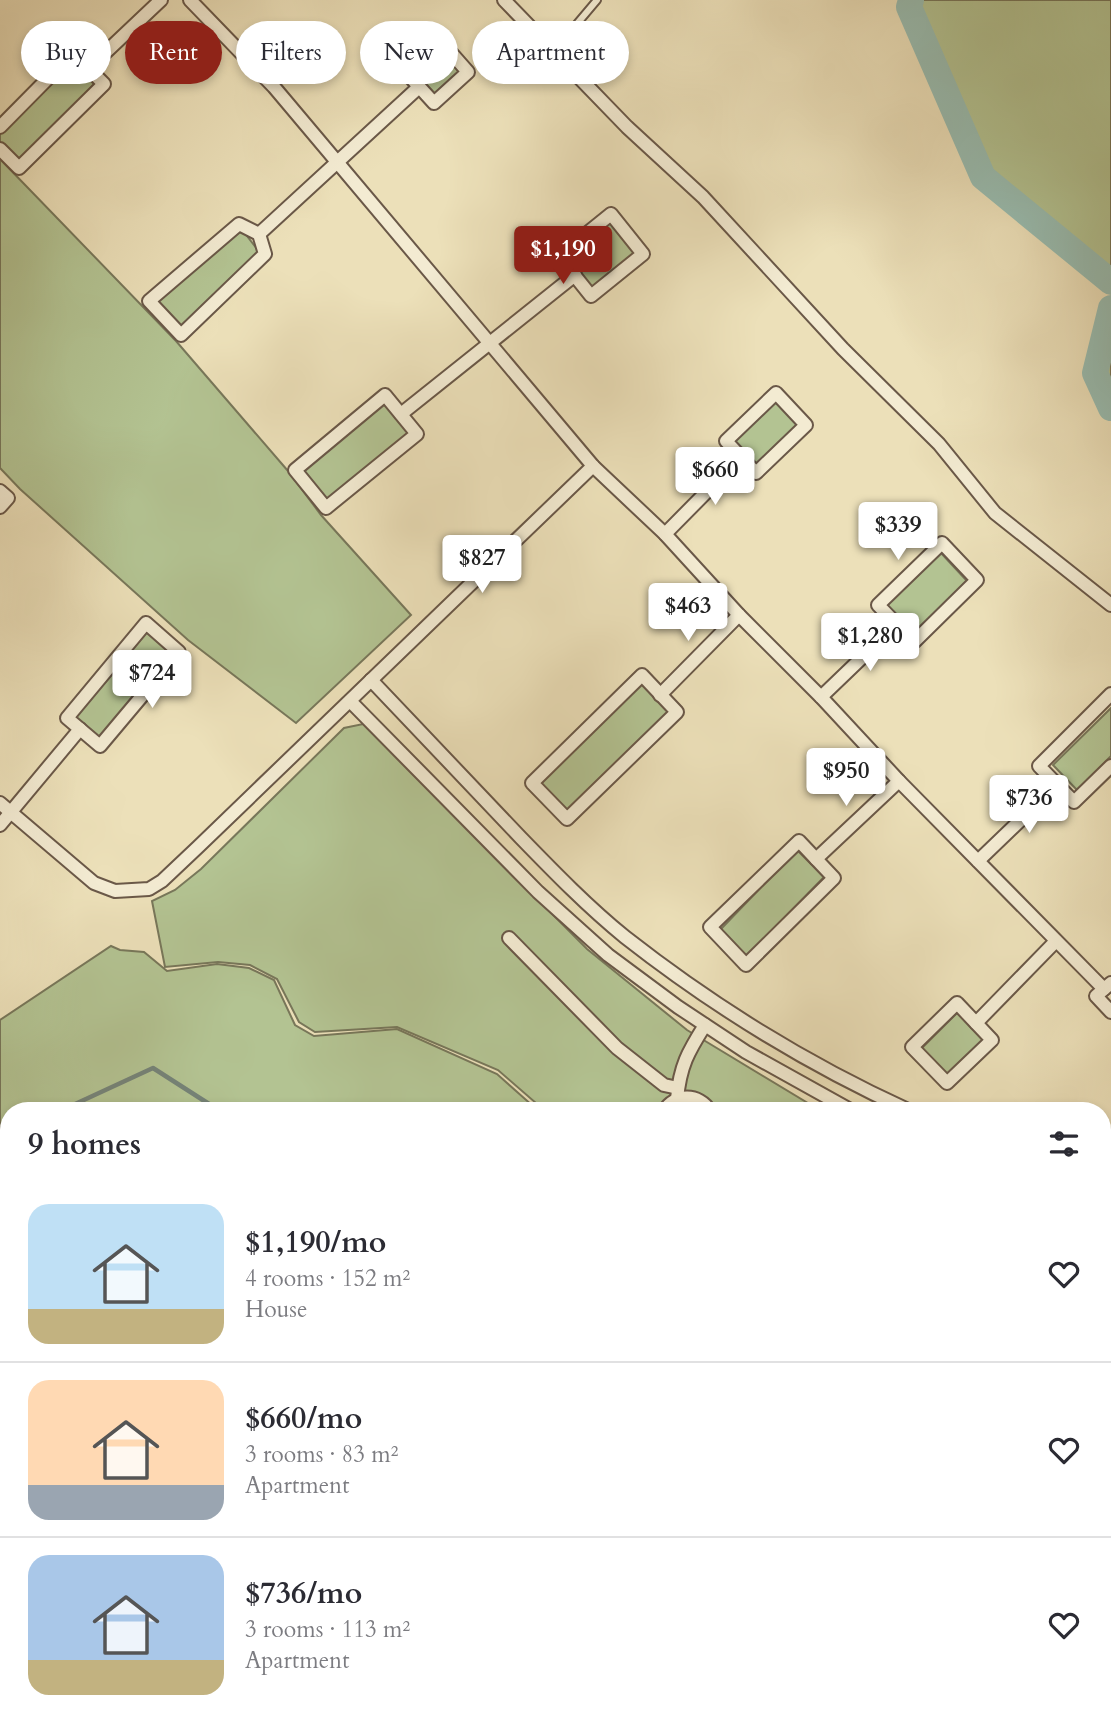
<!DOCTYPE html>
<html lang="en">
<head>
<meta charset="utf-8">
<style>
	body { margin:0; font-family:Cardo,serif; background:#f2f2f3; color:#2b2b33; height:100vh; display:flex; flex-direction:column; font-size:26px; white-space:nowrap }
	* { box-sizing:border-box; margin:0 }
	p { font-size:23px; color:#7c7c81 }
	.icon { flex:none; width:38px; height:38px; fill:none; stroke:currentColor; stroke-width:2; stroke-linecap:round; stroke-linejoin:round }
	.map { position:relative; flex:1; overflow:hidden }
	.side { position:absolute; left:0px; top:1102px; width:1111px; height:625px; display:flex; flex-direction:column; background:#fff; border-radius:28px 28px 0 0; box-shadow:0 4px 10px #0003 }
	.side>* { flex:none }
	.banner { position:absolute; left:21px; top:21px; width:700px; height:63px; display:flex; gap:14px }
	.price { position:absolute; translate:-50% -60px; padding:0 16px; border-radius:7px; background:#fff; color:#222; font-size:23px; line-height:46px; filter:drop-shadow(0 2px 4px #0008) }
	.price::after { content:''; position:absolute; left:50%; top:42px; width:21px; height:16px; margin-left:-10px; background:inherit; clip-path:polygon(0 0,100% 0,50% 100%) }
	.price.active { background:#8f2418; color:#fff }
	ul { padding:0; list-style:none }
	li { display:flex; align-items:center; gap:21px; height:175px; padding:0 28px }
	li+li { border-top:2px solid #e1e1e2 }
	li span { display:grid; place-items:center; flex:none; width:196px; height:140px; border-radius:21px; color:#555 }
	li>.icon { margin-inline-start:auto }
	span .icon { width:84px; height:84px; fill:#fffc; stroke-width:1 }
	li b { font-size:30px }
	h2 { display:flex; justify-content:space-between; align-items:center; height:84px; padding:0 28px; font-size:30px }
	.tag { padding:0 24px; border-radius:32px; background:#fff; box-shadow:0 4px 10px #0003; font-size:24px; line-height:63px }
	.tag.active { background:#8f2418; color:#fff }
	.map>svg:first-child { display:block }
</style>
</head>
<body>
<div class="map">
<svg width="1111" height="1726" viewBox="0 0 1111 1726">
	<rect width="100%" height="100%" fill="#ece0b9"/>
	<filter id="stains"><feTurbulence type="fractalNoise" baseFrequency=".00286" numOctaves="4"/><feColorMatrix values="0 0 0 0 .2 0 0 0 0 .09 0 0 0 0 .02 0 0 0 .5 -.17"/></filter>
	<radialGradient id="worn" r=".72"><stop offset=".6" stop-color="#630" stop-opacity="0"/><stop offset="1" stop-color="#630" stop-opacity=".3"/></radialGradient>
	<g fill="#b3c392" stroke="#78775a" stroke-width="2">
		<path d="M911,0H1111V282L983,177L909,7Z"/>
		<path d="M437,43L464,72L435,98L409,69Z"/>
		<path d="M74,57L100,84L20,164L0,145V131Z"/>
		<path d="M0,159L176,341L288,471L321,515L411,615L296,723L188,640L20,489L0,468Z"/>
		<path d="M610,217L639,253L592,292L562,257Z"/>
		<path d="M240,227L261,254L182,330L153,301Z"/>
		<path d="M1111,308V408L1095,373Z"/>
		<path d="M776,398L802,424L758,469L731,442Z"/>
		<path d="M385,400L412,434L327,504L301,470Z"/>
		<path d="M941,553L967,581L913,634L886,606Z"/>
		<path d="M147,627L175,652L100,741L71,717Z"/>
		<path d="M641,681L670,711L568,812L538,784Z"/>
		<path d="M1111,708V756L1077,790L1053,765Z"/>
		<path d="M363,724L587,949L687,1030L821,1111H551L537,1104L498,1070L397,1027L315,1032L299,1022L277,979L250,965L218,962L165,967L152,901L175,890L201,869L344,728Z"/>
		<path d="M797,850L824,877L747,956L720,930Z"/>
		<path d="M111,946L120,950L144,952L167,971L217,964L249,968L274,980L295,1025L314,1036L397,1029L497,1074L534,1107L542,1111H9V1153L0,1157V1020Z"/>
		<path d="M958,1012L985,1039L948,1076L921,1049Z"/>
		<path d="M9,1544V1718H592L593,1726H0V1554Z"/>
		<path d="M1026,1718L1094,1719L1103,1726H1025Z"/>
		<path d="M723,1719V1718L948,1719V1726H725Z"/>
	</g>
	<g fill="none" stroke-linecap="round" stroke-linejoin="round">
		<g stroke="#758378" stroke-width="4.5">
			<path d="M60,1111L153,1068L220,1111"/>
			<path d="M0,1140L9,1135"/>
			<path d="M1102,1596L1111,1601"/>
		</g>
		<g stroke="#99bdb1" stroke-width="26">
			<path d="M911,0L909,7L983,177L1111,282"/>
			<path d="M1111,308L1095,373L1111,408"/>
		</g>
		<defs>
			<g id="service">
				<path d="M554,51L597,0"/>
				<path d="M681,1718L689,1726"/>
				<path d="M646,1726L658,1718"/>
			</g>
			<g id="minor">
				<path d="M190,0L274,87L593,466L665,534L739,615L821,697L899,781L1104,989"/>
				<path d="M504,0L627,127L703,197L843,349L939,444L995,513L1111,605"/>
				<path d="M438,38L468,72L434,103L403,69Z"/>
				<path d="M88,69L161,0"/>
				<path d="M0,127L73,53L104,84L19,168L0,149"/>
				<path d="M611,214L643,254L591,296L559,256Z"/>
				<path d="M239,224L259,234L265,254L181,335L149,301Z"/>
				<path d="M259,234L419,87"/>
				<path d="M776,393L806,425L756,473L726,441Z"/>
				<path d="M385,395L417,434L326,508L295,470Z"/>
				<path d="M401,414L575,275"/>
				<path d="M0,491L8,498L0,507"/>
				<path d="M665,534L741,457"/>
				<path d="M942,543L977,580L914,642L878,605Z"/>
				<path d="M146,623L179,652L100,746L67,718Z"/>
				<path d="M642,675L677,712L567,819L532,783Z"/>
				<path d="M371,680C421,733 471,786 521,838C554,872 588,907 625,937C713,1006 809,1065 910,1111"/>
				<path d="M1111,694L1039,766L1074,802L1111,766"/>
				<path d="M660,695L739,615"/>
				<path d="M821,697L897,624"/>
				<path d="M350,701L538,892L608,955L678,1007L746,1052L852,1111"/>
				<path d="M0,803L94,883L115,891L149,889L162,881L198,847L593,466"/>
				<path d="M0,825L80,729"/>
				<path d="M799,841L834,878L746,965L710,927Z"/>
				<path d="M816,859L899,781"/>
				<path d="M978,861L1057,785"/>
				<path d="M509,938L617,1048L664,1085L678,1088"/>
				<path d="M1111,983L1096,996L1111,1012"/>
				<path d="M957,1003L992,1040L947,1083L912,1047Z"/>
				<path d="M976,1023L1056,941"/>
				<path d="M677,1099C680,1066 688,1052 705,1025"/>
				<path d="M664,1111C675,1093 699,1093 710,1111"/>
				<path d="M1102,1183H1111"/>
				<path d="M1102,1255L1111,1238"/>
				<path d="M0,1400L9,1408"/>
				<path d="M0,1513L9,1503"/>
				<path d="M989,1726L990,1718"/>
			</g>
		</defs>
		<use href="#service" stroke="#6a5848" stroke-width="10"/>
		<use href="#minor" stroke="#6a5848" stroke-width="16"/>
		<use href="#service" stroke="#f3ebd2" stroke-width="6"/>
		<use href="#minor" stroke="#f3ebd2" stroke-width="12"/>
	</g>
	<rect width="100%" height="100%" filter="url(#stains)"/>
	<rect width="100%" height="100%" fill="url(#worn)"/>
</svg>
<b class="price active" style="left:563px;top:286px">$1,190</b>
<b class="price" style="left:715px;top:507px">$660</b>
<b class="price" style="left:898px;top:562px">$339</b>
<b class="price" style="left:482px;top:595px">$827</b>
<b class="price" style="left:688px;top:643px">$463</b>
<b class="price" style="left:870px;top:673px">$1,280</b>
<b class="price" style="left:152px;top:710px">$724</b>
<b class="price" style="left:846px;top:808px">$950</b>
<b class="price" style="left:1029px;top:835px">$736</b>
<div class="banner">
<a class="tag">Buy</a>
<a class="tag active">Rent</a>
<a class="tag">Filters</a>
<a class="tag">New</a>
<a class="tag">Apartment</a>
</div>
<section class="side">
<h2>9 homes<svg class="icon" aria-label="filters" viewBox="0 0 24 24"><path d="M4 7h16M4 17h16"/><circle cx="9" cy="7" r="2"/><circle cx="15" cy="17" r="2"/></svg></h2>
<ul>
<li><span style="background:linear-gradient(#bfe0f5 75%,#c2b280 0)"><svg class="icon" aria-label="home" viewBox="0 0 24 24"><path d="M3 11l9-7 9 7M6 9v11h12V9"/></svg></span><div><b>$1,190/mo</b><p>4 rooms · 152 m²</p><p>House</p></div><svg class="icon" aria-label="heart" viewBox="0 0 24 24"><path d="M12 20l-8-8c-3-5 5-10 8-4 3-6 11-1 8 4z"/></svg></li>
<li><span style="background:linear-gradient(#ffd9b3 75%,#9aa5b1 0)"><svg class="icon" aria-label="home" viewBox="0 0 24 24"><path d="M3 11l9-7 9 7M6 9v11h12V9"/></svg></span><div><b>$660/mo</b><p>3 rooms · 83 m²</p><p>Apartment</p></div><svg class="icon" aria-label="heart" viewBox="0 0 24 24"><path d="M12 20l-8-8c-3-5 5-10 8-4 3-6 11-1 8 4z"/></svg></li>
<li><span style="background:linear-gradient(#a9c7e8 75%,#c2b280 0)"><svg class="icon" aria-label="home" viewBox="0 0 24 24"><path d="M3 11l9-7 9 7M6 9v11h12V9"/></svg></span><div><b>$736/mo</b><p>3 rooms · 113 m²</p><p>Apartment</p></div><svg class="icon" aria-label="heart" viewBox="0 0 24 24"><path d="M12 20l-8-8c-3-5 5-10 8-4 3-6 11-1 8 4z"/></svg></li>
</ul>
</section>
</div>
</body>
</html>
